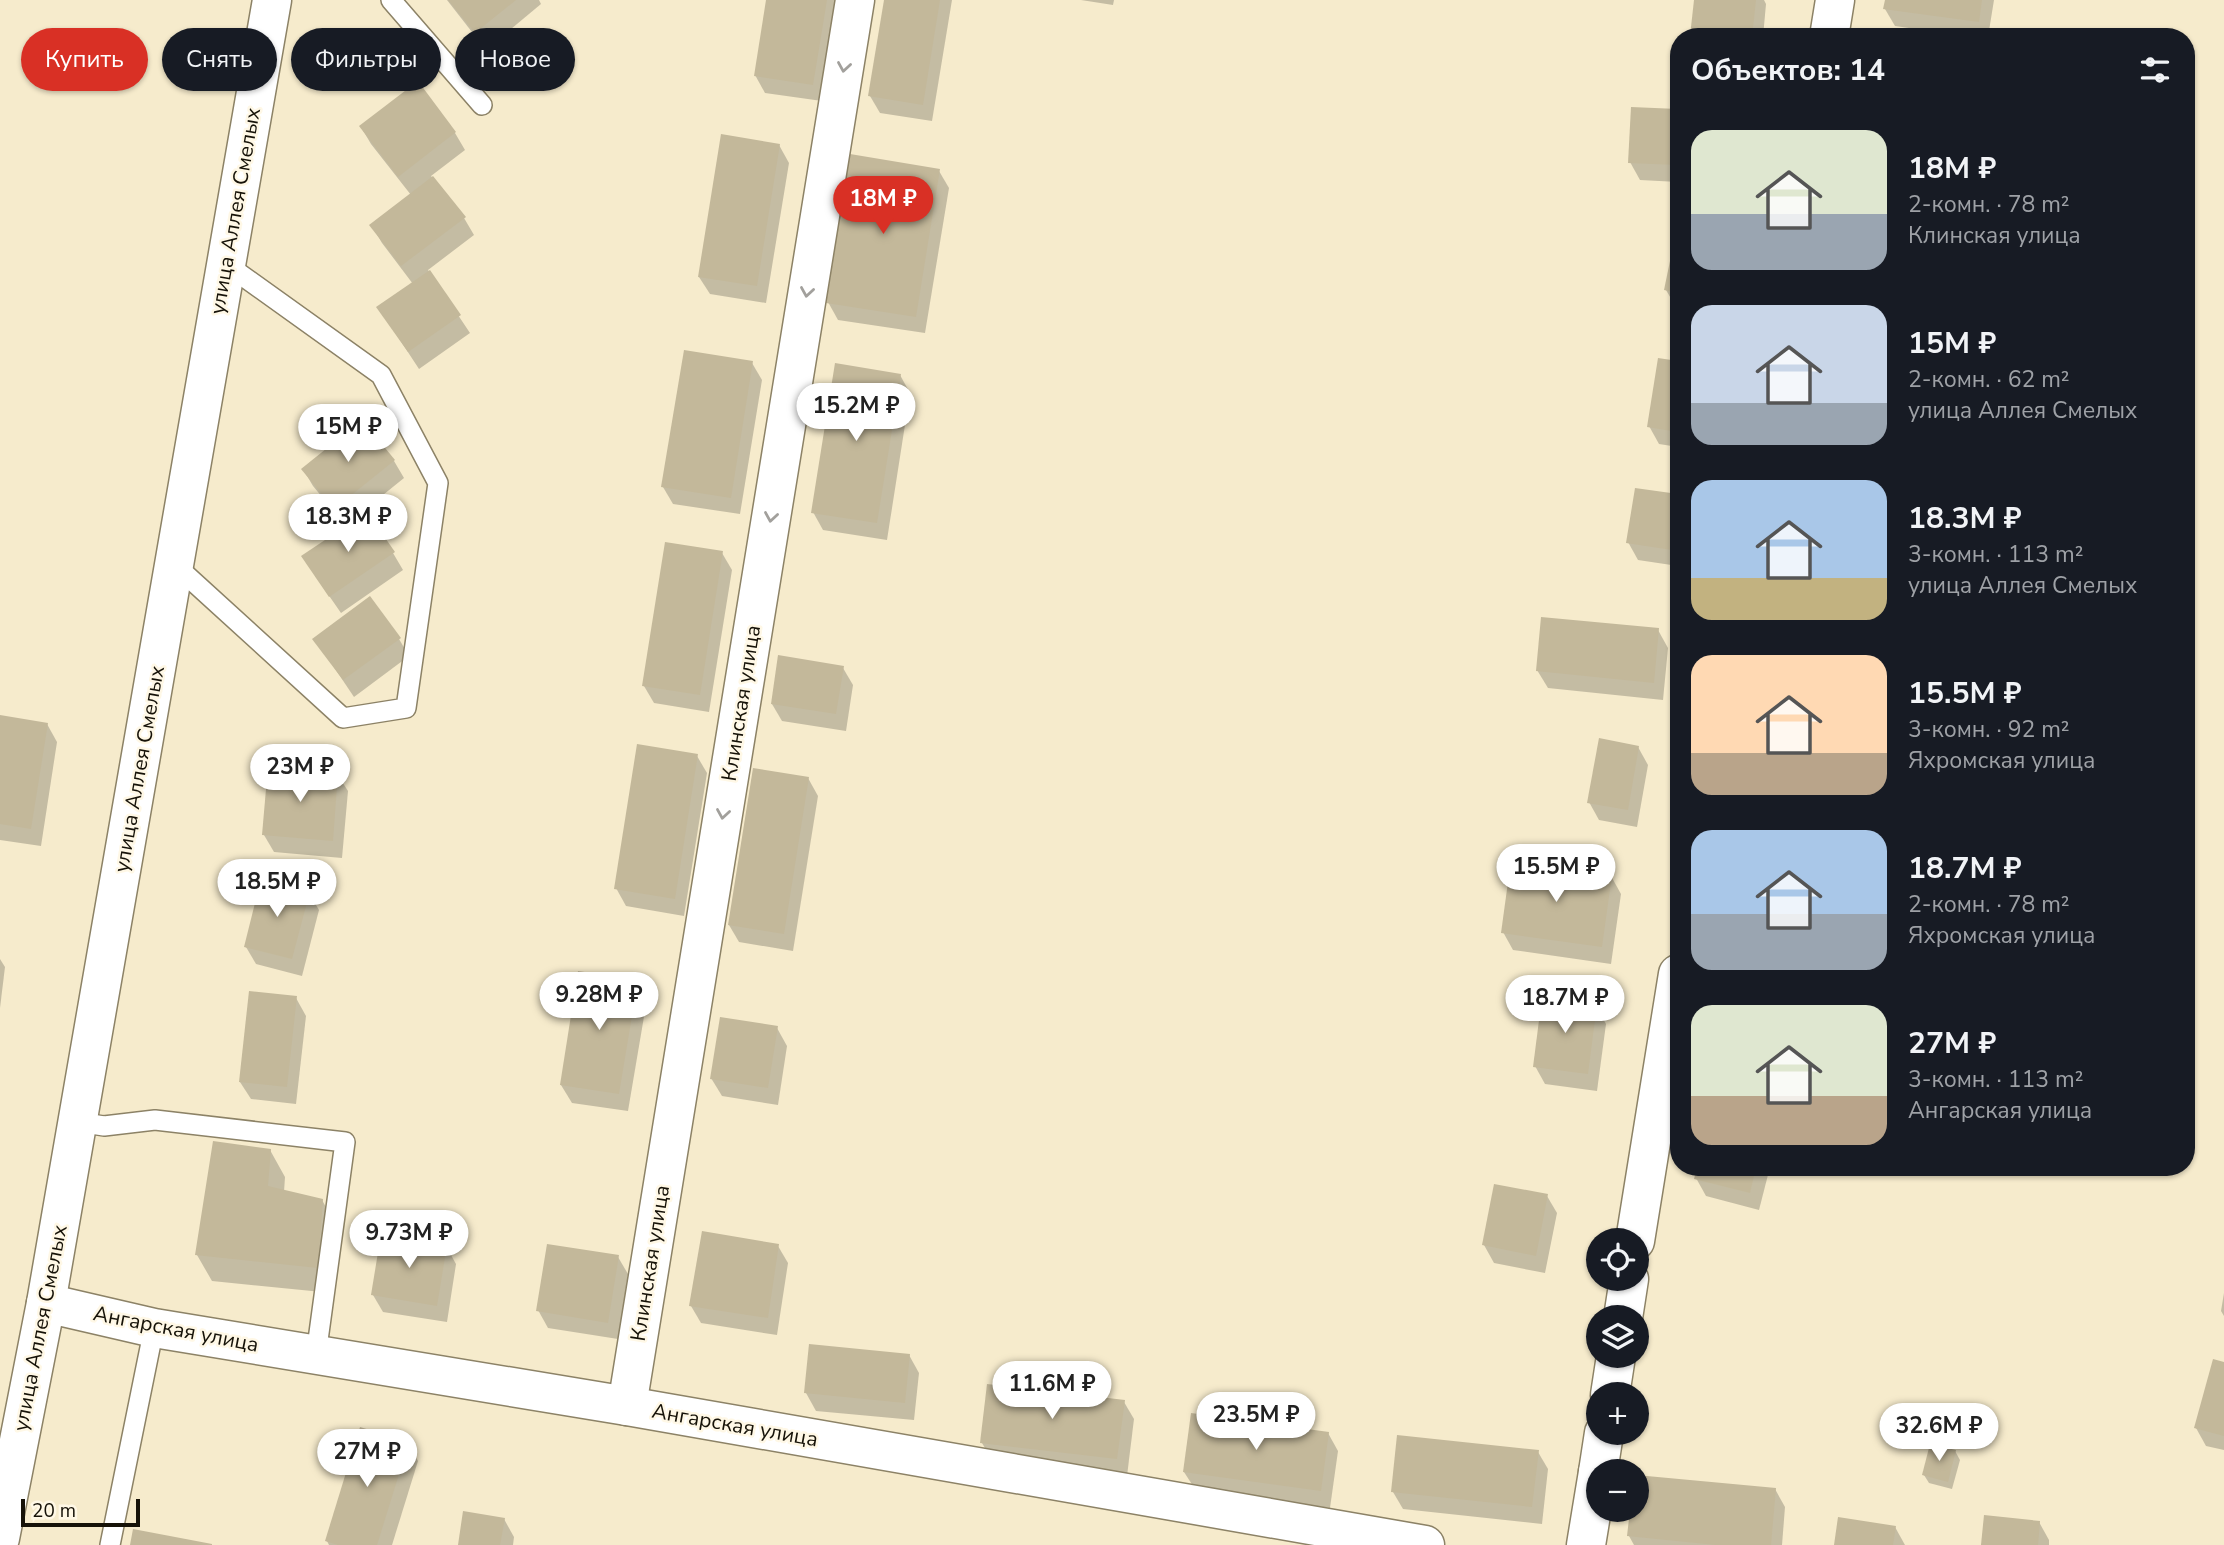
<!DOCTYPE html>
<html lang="ru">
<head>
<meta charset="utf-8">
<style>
	body { margin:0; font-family:"Nunito Sans",sans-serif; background:#242831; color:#f1f3f6; height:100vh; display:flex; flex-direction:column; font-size:26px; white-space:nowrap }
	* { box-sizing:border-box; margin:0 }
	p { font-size:23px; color:#9ea1a6 }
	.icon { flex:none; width:38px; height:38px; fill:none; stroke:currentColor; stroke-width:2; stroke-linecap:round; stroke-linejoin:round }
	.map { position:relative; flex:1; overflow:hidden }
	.side { position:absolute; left:1670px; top:28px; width:525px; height:1148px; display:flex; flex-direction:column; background:#171b24; border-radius:28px; box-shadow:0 2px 5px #0004 }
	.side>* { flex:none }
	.hud { position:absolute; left:21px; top:28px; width:665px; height:63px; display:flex; gap:14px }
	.buttons { position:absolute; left:1586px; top:1228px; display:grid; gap:14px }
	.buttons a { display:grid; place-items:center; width:63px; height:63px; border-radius:50%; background:#171b24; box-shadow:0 2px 5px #0004; font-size:35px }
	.scale { position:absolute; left:21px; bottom:18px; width:119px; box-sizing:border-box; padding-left:7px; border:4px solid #161208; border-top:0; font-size:19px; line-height:24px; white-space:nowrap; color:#161208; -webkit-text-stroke:5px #fff8e6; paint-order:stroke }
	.price { position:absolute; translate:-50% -60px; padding:0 16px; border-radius:24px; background:#fff; color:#222; font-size:23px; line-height:46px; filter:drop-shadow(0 2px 4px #0008) }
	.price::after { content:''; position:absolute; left:50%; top:42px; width:21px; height:16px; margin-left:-10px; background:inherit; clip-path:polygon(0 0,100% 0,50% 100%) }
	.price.current { background:#d93025; color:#fff }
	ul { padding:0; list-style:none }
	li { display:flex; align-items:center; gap:21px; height:175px; padding:0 21px }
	li span { display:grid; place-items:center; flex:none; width:196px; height:140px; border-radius:21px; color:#555 }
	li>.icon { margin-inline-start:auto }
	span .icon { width:84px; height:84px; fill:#fffc; stroke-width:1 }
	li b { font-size:30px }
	h2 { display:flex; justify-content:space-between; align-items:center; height:84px; padding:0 21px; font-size:30px }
	.chip { padding:0 24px; border-radius:32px; background:#171b24; box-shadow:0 2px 5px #0004; font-size:24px; line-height:63px }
	.chip.current { background:#d93025; color:#fff }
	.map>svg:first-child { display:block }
</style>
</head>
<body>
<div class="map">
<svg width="2224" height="1545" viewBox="0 0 2224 1545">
	<rect width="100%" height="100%" fill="#f6ebcc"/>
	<g fill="#0003">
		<path d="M447,0H539L541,4L486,50Z"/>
		<path d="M768,0H839L822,101L765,93L755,75Z"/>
		<path d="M886,0H952L932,121L880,113L870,96Z"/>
		<path d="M1081,0H1114L1113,5Z"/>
		<path d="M1696,0H1764L1766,4L1763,37H1693Z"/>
		<path d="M1886,0H1994L1988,37H1971L1895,26L1885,9Z"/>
		<path d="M417,84L455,133L465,150L431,176L464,218L474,235L428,270L470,333L419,369L379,308L413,284L382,243L372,226L411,195L371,144L361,127Z"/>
		<path d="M1633,109L1678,111V182L1640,180L1630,162Z"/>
		<path d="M779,145L789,163L766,303L710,294L699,277Z"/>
		<path d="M939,171L949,188L925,333L838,320L828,302Z"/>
		<path d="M1677,234H1678V308L1676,307L1666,290Z"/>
		<path d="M1659,360L1678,363V447L1659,444L1649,426Z"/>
		<path d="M752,363L762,380L740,514L673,504L663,487Z"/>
		<path d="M900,375L910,393L887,540L823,530L813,512Z"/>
		<path d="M362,422L394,461L404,478L352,520L393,553L403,570L341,613L314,574L347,527L313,486L303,469Z"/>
		<path d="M1636,490L1678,496V566L1638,560L1628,542Z"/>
		<path d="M722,553L732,570L709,712L654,703L644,686Z"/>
		<path d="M1658,630L1668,648L1663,700L1548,688L1537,670Z"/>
		<path d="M315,639H399L409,656L354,697Z"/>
		<path d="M843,668L853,685L846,731L782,721L772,704Z"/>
		<path d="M0,717L47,724L57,742L41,846L0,840Z"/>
		<path d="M1638,747L1648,765L1637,827L1599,820L1589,802Z"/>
		<path d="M697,756L707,773L684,916L626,906L616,888Z"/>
		<path d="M337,774L348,791L342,858L274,852L264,835Z"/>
		<path d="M808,778L818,796L793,951L739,942L729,925Z"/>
		<path d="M1611,876L1621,894L1611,964L1513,950L1503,932Z"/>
		<path d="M309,893L319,910L302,976L256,964L246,947Z"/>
		<path d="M0,959L5,967L0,1008Z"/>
		<path d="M636,982L647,999L628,1111L572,1103L561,1085Z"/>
		<path d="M296,998L306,1016L296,1104L251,1099L240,1082Z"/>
		<path d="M1596,1006L1606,1024L1597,1091L1545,1084L1535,1066Z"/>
		<path d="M777,1028L787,1046L778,1105L722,1096L711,1078Z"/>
		<path d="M270,1150L285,1177L284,1192L322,1200L337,1227L332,1293L212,1281L197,1255Z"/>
		<path d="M1698,1167H1770L1759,1210L1706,1196L1696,1178Z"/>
		<path d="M1547,1196L1557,1213L1545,1273L1494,1263L1484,1245Z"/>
		<path d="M446,1246L456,1264L447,1322L383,1312L373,1295Z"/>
		<path d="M778,1246L788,1263L777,1335L701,1323L691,1306Z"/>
		<path d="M618,1257L628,1274L618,1339L548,1328L538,1310Z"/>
		<path d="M2224,1293V1316L2221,1311Z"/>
		<path d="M909,1355L919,1373L914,1420L816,1411L806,1393Z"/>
		<path d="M2224,1363V1450L2206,1446L2196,1428Z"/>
		<path d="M1124,1402L1134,1419L1127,1476L992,1460L982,1443Z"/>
		<path d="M1328,1433L1338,1451L1330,1508L1195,1489L1184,1472Z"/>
		<path d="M408,1444L418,1461L392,1545H329L327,1541Z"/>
		<path d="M1955,1451L1960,1460L1952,1489L1929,1483L1924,1475Z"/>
		<path d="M1538,1452L1548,1469L1542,1524L1403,1509L1393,1492Z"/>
		<path d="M1775,1489L1785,1507L1782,1545H1634L1629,1536L1636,1510Z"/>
		<path d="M504,1519L514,1537L513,1545H460Z"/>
		<path d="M2039,1522L2049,1540V1545H1982Z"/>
		<path d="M1895,1527L1905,1545H1836Z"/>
	</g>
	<g fill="#c3b89a">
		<path d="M448,0H516L475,33Z"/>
		<path d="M766,0H827L813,85L754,76Z"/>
		<path d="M884,0H940L923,105L868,96Z"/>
		<path d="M1694,0H1756L1752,37L1690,36Z"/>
		<path d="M1885,0H1982L1979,22L1883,9Z"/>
		<path d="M418,81L456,132L398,177L359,126Z"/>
		<path d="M1631,107L1678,109V165L1628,163Z"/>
		<path d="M721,134L780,144L757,286L698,277Z"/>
		<path d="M850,154L940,169L916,317L826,303Z"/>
		<path d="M433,176L466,217L401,266L369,225Z"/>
		<path d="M1676,232H1678V293L1664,290Z"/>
		<path d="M430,270L461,315L408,352L376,307Z"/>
		<path d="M684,350L753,361L731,498L661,487Z"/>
		<path d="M1658,358L1678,361V432L1647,427Z"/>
		<path d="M835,363L901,374L877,523L811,513Z"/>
		<path d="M362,420L395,460L334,509L301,469Z"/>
		<path d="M1635,488L1678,494V510L1672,550L1626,543Z"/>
		<path d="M367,512L395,552L329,597L301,556Z"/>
		<path d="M665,542L723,551L700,695L642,686Z"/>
		<path d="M370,596L401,638L343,680L312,639Z"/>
		<path d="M1541,617L1659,628L1654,683L1536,671Z"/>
		<path d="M778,655L844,666L836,714L771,704Z"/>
		<path d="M0,715L48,723L31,829L0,824Z"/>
		<path d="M1599,738L1639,746L1628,810L1587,803Z"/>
		<path d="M637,744L698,754L675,899L614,889Z"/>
		<path d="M268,766L338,772L333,841L262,835Z"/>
		<path d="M753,768L809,777L784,934L728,925Z"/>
		<path d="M1511,860L1612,875L1602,947L1501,933Z"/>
		<path d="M261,879L310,891L292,959L244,947Z"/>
		<path d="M578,971L638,980L619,1094L560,1085Z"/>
		<path d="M249,991L297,996L287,1087L239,1082Z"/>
		<path d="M1542,997L1597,1004L1588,1074L1533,1067Z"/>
		<path d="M720,1017L778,1026L768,1088L710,1079Z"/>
		<path d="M213,1141L271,1149L268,1186L323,1199L318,1268L195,1255Z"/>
		<path d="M1697,1167H1756L1750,1193L1694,1179Z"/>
		<path d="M1494,1184L1548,1194L1536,1256L1482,1245Z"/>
		<path d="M702,1231L779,1244L768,1318L689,1306Z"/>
		<path d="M381,1234L447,1245L437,1306L371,1295Z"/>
		<path d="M547,1244L619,1255L608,1323L536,1311Z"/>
		<path d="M809,1344L910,1354L905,1403L804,1393Z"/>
		<path d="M2213,1359L2224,1362V1436L2194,1428Z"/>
		<path d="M987,1384L1125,1400L1117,1459L980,1443Z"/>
		<path d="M1191,1413L1329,1432L1321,1491L1183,1472Z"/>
		<path d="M360,1427L409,1442L377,1545H338L325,1541Z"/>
		<path d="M1397,1435L1539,1450L1532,1507L1391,1492Z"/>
		<path d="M1930,1444L1956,1450L1948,1482L1922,1475Z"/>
		<path d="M1636,1475L1776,1488L1771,1545H1716L1627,1536L1630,1510H1636Z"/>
		<path d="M463,1511L505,1518L500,1545H458Z"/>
		<path d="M1984,1515L2040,1521L2038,1545H1981Z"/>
		<path d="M1838,1517L1896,1526L1893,1545H1834Z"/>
		<path d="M133,1529L212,1544V1545H130Z"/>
	</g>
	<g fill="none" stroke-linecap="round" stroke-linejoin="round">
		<defs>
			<g id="service">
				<path d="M391,0L482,105"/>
				<path d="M174,564L343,718L406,708L438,483L381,375L226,264"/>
				<path d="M78,1122L104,1126L155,1120L345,1142L316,1355"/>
				<path d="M110,1545L154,1328"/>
			</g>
			<g id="minor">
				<path d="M1829,37L1835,0"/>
				<path d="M1635,1241L1678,974"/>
				<path d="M46,1303L154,1328L627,1406L1425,1545"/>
				<path d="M1623,1318L1629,1279"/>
				<path d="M1610,1395L1616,1356"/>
				<path d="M627,1406L855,0"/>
				<path d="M1598,1472L1604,1433"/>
				<path d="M1586,1545L1598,1472"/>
			</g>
			<path id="secondary" d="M0,1538L46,1303L272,0"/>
		</defs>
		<use href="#service" stroke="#8c8266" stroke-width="22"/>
		<use href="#minor" stroke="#8c8266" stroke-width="41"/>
		<use href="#secondary" stroke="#8c8266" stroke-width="41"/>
		<use href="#service" stroke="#fff" stroke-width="19"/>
		<use href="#minor" stroke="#fff" stroke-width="38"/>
		<use href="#secondary" stroke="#fff" stroke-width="38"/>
	</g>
	<defs><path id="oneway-chevron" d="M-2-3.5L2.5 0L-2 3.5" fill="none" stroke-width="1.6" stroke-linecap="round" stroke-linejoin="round" transform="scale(1.75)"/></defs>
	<g stroke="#a2a09c">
		<use href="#oneway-chevron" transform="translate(844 67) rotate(99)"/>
		<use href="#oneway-chevron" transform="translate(807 292) rotate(99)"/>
		<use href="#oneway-chevron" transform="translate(771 517) rotate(99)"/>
		<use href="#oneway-chevron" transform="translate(723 814) rotate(99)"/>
	</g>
	<g text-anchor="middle" stroke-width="5" stroke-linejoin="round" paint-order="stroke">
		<g font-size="21" fill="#161208" stroke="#fff8e6">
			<text transform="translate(235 211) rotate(-80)" y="7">улица Аллея Смелых</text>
			<text transform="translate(741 703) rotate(-81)" y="7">Клинская улица</text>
			<text transform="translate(139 769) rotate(-80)" y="7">улица Аллея Смелых</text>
			<text transform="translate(650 1263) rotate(-81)" y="7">Клинская улица</text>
			<text transform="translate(40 1328) rotate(-79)" y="7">улица Аллея Смелых</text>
			<text transform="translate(176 1329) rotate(11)" y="7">Ангарская улица</text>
			<text transform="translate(735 1425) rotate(10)" y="7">Ангарская улица</text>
		</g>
	</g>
</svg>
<div class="buttons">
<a><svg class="icon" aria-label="locate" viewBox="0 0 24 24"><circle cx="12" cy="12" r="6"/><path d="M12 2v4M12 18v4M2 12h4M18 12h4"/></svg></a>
<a><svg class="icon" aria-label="layers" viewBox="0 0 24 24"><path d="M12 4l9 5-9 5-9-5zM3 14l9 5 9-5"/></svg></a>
<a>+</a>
<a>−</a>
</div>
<div class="scale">20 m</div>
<b class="price current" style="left:883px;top:236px">18M ₽</b>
<b class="price" style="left:856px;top:443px">15.2M ₽</b>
<b class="price" style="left:348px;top:464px">15M ₽</b>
<b class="price" style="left:348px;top:554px">18.3M ₽</b>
<b class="price" style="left:300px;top:804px">23M ₽</b>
<b class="price" style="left:1556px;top:904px">15.5M ₽</b>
<b class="price" style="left:277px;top:919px">18.5M ₽</b>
<b class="price" style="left:599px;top:1032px">9.28M ₽</b>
<b class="price" style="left:1565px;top:1035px">18.7M ₽</b>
<b class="price" style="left:409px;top:1270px">9.73M ₽</b>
<b class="price" style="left:1052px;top:1421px">11.6M ₽</b>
<b class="price" style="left:1256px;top:1452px">23.5M ₽</b>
<b class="price" style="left:1939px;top:1463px">32.6M ₽</b>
<b class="price" style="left:367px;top:1489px">27M ₽</b>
<div class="hud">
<a class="chip current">Купить</a>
<a class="chip">Снять</a>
<a class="chip">Фильтры</a>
<a class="chip">Новое</a>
</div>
<section class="side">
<h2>Объектов: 14<svg class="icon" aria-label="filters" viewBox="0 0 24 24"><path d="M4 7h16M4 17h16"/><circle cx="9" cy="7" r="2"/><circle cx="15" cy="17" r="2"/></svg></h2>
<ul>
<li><span style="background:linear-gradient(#dfe7d0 60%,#9aa5b1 0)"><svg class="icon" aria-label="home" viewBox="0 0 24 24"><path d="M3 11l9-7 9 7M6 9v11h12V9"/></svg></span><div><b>18M ₽</b><p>2-комн. · 78 m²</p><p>Клинская улица</p></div></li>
<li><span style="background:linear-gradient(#c9d6e8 70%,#9aa5b1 0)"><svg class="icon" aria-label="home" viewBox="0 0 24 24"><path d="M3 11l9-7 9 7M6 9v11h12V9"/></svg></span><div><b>15M ₽</b><p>2-комн. · 62 m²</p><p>улица Аллея Смелых</p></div></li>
<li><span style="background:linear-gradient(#a9c7e8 70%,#c2b280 0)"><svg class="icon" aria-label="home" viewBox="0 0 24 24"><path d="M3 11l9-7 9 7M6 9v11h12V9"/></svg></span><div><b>18.3M ₽</b><p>3-комн. · 113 m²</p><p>улица Аллея Смелых</p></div></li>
<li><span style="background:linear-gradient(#ffd9b3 70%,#b9a48a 0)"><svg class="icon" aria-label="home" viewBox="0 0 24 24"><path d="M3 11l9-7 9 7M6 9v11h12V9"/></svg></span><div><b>15.5M ₽</b><p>3-комн. · 92 m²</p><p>Яхромская улица</p></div></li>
<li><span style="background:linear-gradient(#a9c7e8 60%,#9aa5b1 0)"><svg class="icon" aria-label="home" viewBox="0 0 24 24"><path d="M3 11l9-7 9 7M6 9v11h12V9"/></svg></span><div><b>18.7M ₽</b><p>2-комн. · 78 m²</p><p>Яхромская улица</p></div></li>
<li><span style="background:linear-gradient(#dfe7d0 65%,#b9a48a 0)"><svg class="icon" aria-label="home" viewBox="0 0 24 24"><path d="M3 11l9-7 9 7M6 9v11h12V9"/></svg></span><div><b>27M ₽</b><p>3-комн. · 113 m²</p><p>Ангарская улица</p></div></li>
</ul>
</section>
</div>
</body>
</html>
